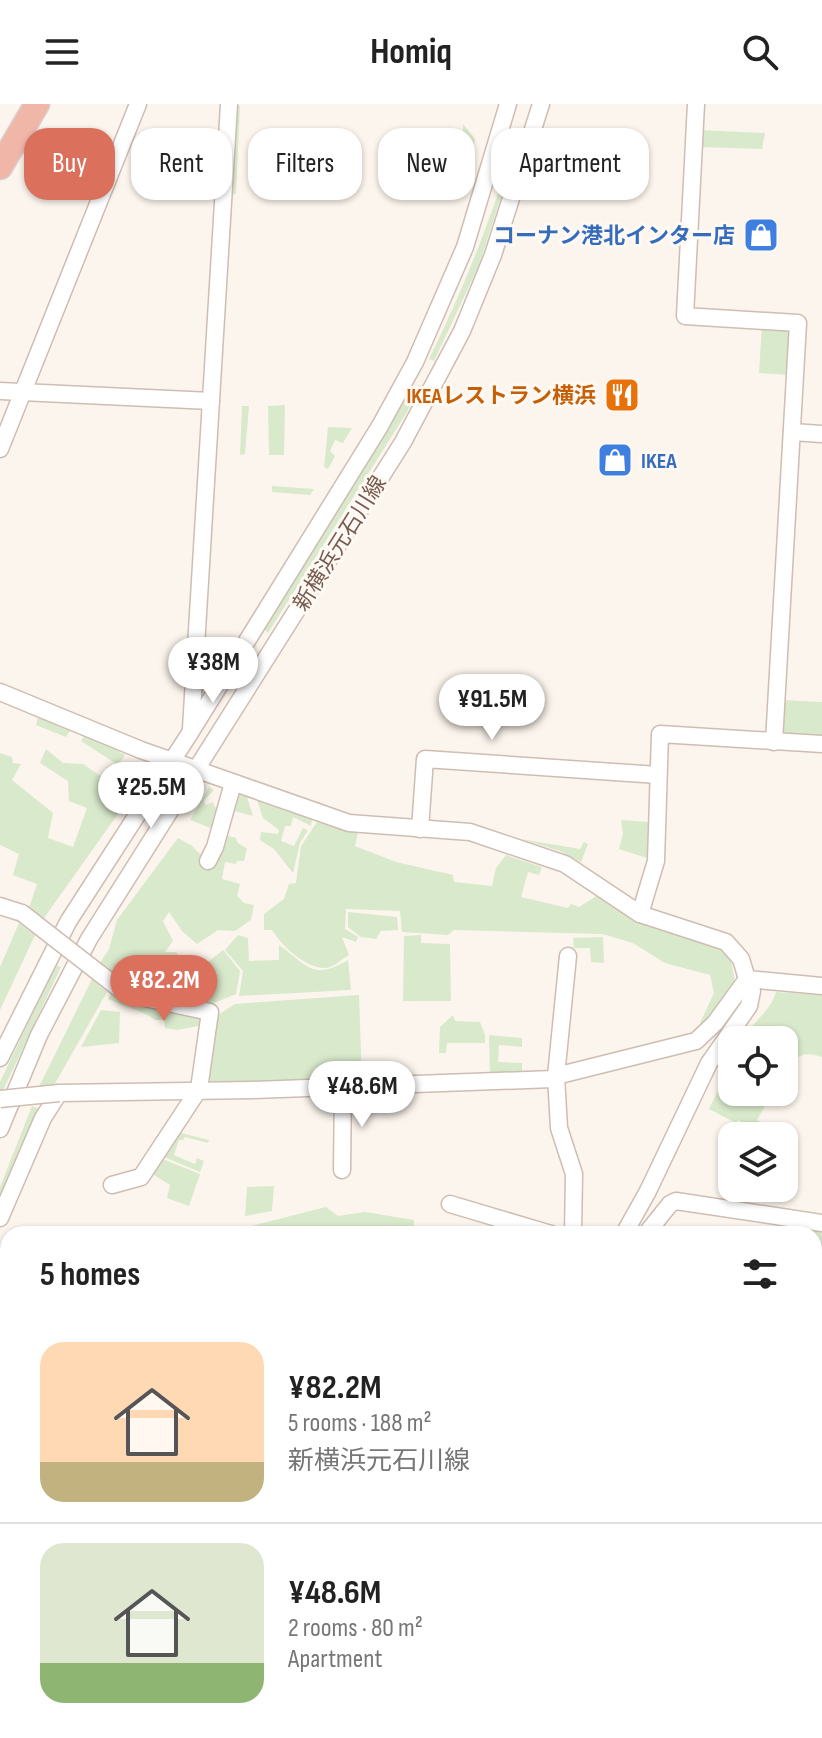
<!DOCTYPE html>
<html lang="en">
<head>
<meta charset="utf-8">
<style>
	body { margin:0; font-family:"Sofia Sans Condensed","Noto Sans JP",sans-serif; background:#f6f6f6; color:#222; height:100vh; display:flex; flex-direction:column; font-size:30px; white-space:nowrap }
	* { box-sizing:border-box; margin:0 }
	p { font-size:26px; color:#767676 }
	.icon { flex:none; width:44px; height:44px; fill:none; stroke:currentColor; stroke-width:2; stroke-linecap:round; stroke-linejoin:round }
	.map { position:relative; flex:1; overflow:hidden }
	.side { position:absolute; left:0px; top:1122px; width:822px; height:512px; display:flex; flex-direction:column; background:#fff; border-radius:24px 24px 0 0; box-shadow:0 2px 6px #0004 }
	.side>* { flex:none }
	.top-card { position:absolute; left:24px; top:24px; width:774px; height:72px; display:flex; gap:16px }
	.fabs { position:absolute; left:718px; top:922px; display:grid; gap:16px }
	.fabs a { display:grid; place-items:center; width:80px; height:80px; border-radius:16px; background:#fff; box-shadow:0 2px 6px #0004; font-size:40px }
	.price { position:absolute; translate:-50% -68px; padding:0 18px; border-radius:28px; background:#fff; color:#222; font-size:26px; line-height:52px; filter:drop-shadow(0 2px 4px #0008) }
	.price::after { content:''; position:absolute; left:50%; top:48px; width:24px; height:18px; margin-left:-12px; background:inherit; clip-path:polygon(0 0,100% 0,50% 100%) }
	.price.on { background:#db715d; color:#fff }
	ul { padding:0; list-style:none }
	li { display:flex; align-items:center; gap:24px; height:200px; padding:0 40px }
	li+li { border-top:2px solid #e0e0e0 }
	li span { display:grid; place-items:center; flex:none; width:224px; height:160px; border-radius:24px; color:#555 }
	li>.icon { margin-inline-start:auto }
	span .icon { width:96px; height:96px; fill:#fffc; stroke-width:1 }
	li b { font-size:34px }
	h2 { display:flex; justify-content:space-between; align-items:center; height:96px; padding:0 40px; font-size:34px }
	.chip { padding:0 28px; border-radius:24px; background:#fff; box-shadow:0 2px 6px #0004; font-size:28px; line-height:72px }
	.chip.on { background:#db715d; color:#fff }
	header { display:flex; justify-content:space-between; align-items:center; height:104px; padding:0 40px; background:#fff; font-size:36px; font-weight:700 }
	.map>svg:first-child { display:block }
</style>
</head>
<body>
<header><svg class="icon" aria-label="menu" viewBox="0 0 24 24"><path d="M4 6h16M4 12h16M4 18h16"/></svg>Homiq<svg class="icon" aria-label="search" viewBox="0 0 24 24"><circle cx="10" cy="10" r="6"/><path d="M15 15l6 6"/></svg></header>
<div class="map">
<svg width="822" height="1634" viewBox="0 0 822 1634">
	<rect width="100%" height="100%" fill="#fcf5ed"/>
	<g fill="#d9e9cb">
		<path d="M234,2H240L236,90L229,91Z"/>
		<path d="M463,20L475,35L472,50L463,51Z"/>
		<path d="M699,26L765,29L762,45L700,43Z"/>
		<path d="M515,37L519,38L479,161L434,257L429,255C464,184 492,113 515,37Z"/>
		<path d="M762,221L793,223L791,271L759,269Z"/>
		<path d="M412,284L418,287L407,308L268,529L264,525Z"/>
		<path d="M285,301L284,351H269L268,302Z"/>
		<path d="M242,302H249L245,350L240,351Z"/>
		<path d="M328,323L352,324L343,339L335,336L330,347L335,352L328,365L324,363Z"/>
		<path d="M272,382L314,385L310,391L272,388Z"/>
		<path d="M783,596L822,598V636L780,629Z"/>
		<path d="M38,613L70,627L66,633L36,621Z"/>
		<path d="M84,632L100,637L125,651L118,661L81,637Z"/>
		<path d="M46,645L63,659L83,660L105,675L118,672L142,676L44,814L29,804L37,780L13,771L19,750L0,741V649L12,653L13,659L21,660L12,676L53,709L48,734L73,743L87,704L69,697L68,677L40,659Z"/>
		<path d="M209,683L214,686L204,696L205,701L213,698L215,703L223,702L216,726L190,716Z"/>
		<path d="M235,690L247,693L253,712L231,706Z"/>
		<path d="M257,696L312,715L311,722L293,713L291,722H285L281,737L294,742L303,724L308,726L300,739L293,769L274,745L260,736L261,728L278,730L279,726L263,714Z"/>
		<path d="M621,716L648,718L647,754L619,745L623,730Z"/>
		<path d="M317,718L358,729L355,742L396,758L453,771L454,778L492,782L496,764L506,751L542,763L539,771L528,768L521,793L568,804L571,800L579,803L598,791L634,817L716,842L731,856L735,878L705,921L700,919L714,889L710,871L665,859L633,839L602,830L454,826L448,831L402,828L400,807L346,805L345,825L358,833L356,838L342,833L349,851C342,855 334,863 326,864C306,865 282,842 272,826H264V810L284,795L289,780L296,779L301,742Z"/>
		<path d="M225,731L236,734L237,738L247,745L244,757H237L236,760L225,758L222,775L240,780L237,792L244,799L254,801L251,816L235,827L218,826L197,840L182,827L169,808L163,817L173,837L165,848H176L188,861L207,859L223,846L240,867L236,890L209,901L198,922L177,926L165,924L164,916H155C142,906 124,903 108,895L118,877L100,859L109,845L117,816L178,734L192,742L210,760Z"/>
		<path d="M521,735L580,745L584,738L588,740L581,758L560,747Z"/>
		<path d="M348,808L397,813L398,826L381,827L376,835L361,833L348,823Z"/>
		<path d="M19,819L35,831L0,906V863Z"/>
		<path d="M238,831L248,834L249,857L279,856V841C308,862 313,877 348,856L351,886L239,892L243,867L225,846Z"/>
		<path d="M421,831V839L450,840L451,897H403L404,832Z"/>
		<path d="M603,833L604,859L591,858L590,844H574L573,834Z"/>
		<path d="M56,861L61,863L0,993V978Z"/>
		<path d="M92,875L107,888L53,983L38,985Z"/>
		<path d="M776,888L822,891V953C802,946 795,953 784,969V936H743C752,917 770,909 776,888Z"/>
		<path d="M359,891L362,977L209,980L218,911L235,900Z"/>
		<path d="M101,906L120,908L119,939L81,943Z"/>
		<path d="M453,911L455,917L480,918L485,931V939H447L446,949H439L440,923Z"/>
		<path d="M489,931L522,934V943L499,941L498,958L522,959V972L490,973Z"/>
		<path d="M732,958V988H773L757,1016L792,1034L784,1055V1032H770L738,1016L736,1019L709,1005Z"/>
		<path d="M32,1002L42,1006L0,1103V1083Z"/>
		<path d="M177,1028L209,1036L208,1039L185,1033L183,1036H179L174,1051L195,1060L197,1054L204,1057L200,1068L164,1053Z"/>
		<path d="M160,1054L200,1070L189,1102L167,1094L170,1081L151,1069Z"/>
		<path d="M274,1082L272,1107L245,1112L247,1083Z"/>
		<path d="M326,1103L338,1112L365,1108L414,1116V1129L418,1130H248L247,1123Z"/>
		<path d="M799,1117L822,1122V1206L814,1208V1130H796Z"/>
		<path d="M0,1215L8,1216V1249L0,1250Z"/>
		<path d="M822,1343V1567L814,1571V1349Z"/>
		<path d="M8,1377V1409H0V1380Z"/>
		<path d="M39,1626H245L256,1634H24Z"/>
	</g>
	<g fill="none" stroke-linecap="round" stroke-linejoin="round">
		<path stroke="#c2e2e4" stroke-width="24" d="M0,1295L8,1290"/>
		<defs>
			<g id="minor">
				<path d="M696,0L685,212L798,219L774,638"/>
				<path d="M0,287L211,297"/>
				<path d="M792,328L822,330"/>
				<path d="M0,345L138,0"/>
				<path d="M0,588L141,646L349,719L470,728L565,760L640,810L726,838L741,855L747,875L822,882"/>
				<path d="M191,625L229,0"/>
				<path d="M420,725L425,655L658,671"/>
				<path d="M208,757L215,743L233,679"/>
				<path d="M0,802L22,809"/>
				<path d="M640,810L656,757L660,630L822,640"/>
				<path d="M568,852L556,972L559,1024L574,1070L573,1130"/>
				<path d="M0,954L68,818L190,629L380,322L415,258L465,143L508,0"/>
				<path d="M0,1025L39,931L89,835L403,338L462,227L493,151L541,0"/>
				<path d="M342,1066L343,983"/>
				<path d="M112,1081L141,1073L199,985L210,908L126,890"/>
				<path d="M450,1100L551,1130"/>
				<path d="M0,1114L43,1014L59,989L252,986L553,975L556,972L696,937L715,919L747,875"/>
				<path d="M624,1130L648,1087L709,959L749,902L752,887L747,875"/>
				<path d="M646,1130L670,1100L676,1097L822,1119"/>
				<path d="M814,1214L822,1212"/>
				<path d="M0,1316L8,1311"/>
				<path d="M0,1565L8,1562"/>
				<path d="M814,1593L822,1603"/>
				<path d="M493,1626L515,1634"/>
				<path d="M690,1626L697,1634"/>
				<path d="M562,1634L563,1626"/>
				<path d="M764,1634L773,1626"/>
			</g>
			<path id="highway" d="M0,63L37,0"/>
		</defs>
		<use href="#minor" stroke="#cebdb2" stroke-width="19"/>
		<use href="#highway" stroke="#d9d1ce" stroke-width="27"/>
		<use href="#minor" stroke="#fff" stroke-width="16"/>
		<use href="#highway" stroke="#f0b7a9" stroke-width="24"/>
		<defs>
			<g id="minor-bridge">
				<path d="M22,809L126,890"/>
				<path d="M0,995L59,989"/>
			</g>
		</defs>
		<use href="#minor-bridge" stroke="#cebdb2" stroke-width="19" stroke-linecap="butt"/>
		<use href="#minor-bridge" stroke="#fff" stroke-width="16"/>
	</g>
	<defs>
		<symbol id="shop-square" viewBox="-11 -11 22 22"><rect x="-9" y="-9" width="18" height="18" rx="4" fill="#3f7fe0" stroke="#fef9f3"/><path d="M-5-2.5h2.3a2.7 3.5 0 0 1 5.4 0H5L5.5 6h-11ZM-1.5-2.5h3a1.5 2.3 0 0 0-3 0Z" fill="#fff"/></symbol>
		<symbol id="restaurant-square" viewBox="-11 -11 22 22"><rect x="-9" y="-9" width="18" height="18" rx="4" fill="#e8710a" stroke="#fef9f3"/><path d="M-5-6h1v4h1v-4h1v4h1v-4h1v5L-1.5 .5V6h-2V.5L-5-1ZM5-6V6H3V1.5H1.5Q1.5-4 5-6Z" fill="#fff"/></symbol>
	</defs>
	<g fill-rule="evenodd">
		<use href="#shop-square" x="741" y="111" width="40" height="40"/>
		<use href="#restaurant-square" x="602" y="271" width="40" height="40"/>
		<use href="#shop-square" x="595" y="336" width="40" height="40"/>
	</g>
	<g text-anchor="middle" stroke-width="6" stroke-linejoin="round" paint-order="stroke">
		<g font-size="22" font-weight="bold" fill="#366cbe" stroke="#fef9f3" text-anchor="end">
			<text x="735" y="139">コーナン港北インター店</text>
			<text x="641" y="364" text-anchor="start">IKEA</text>
		</g>
		<g font-size="22" font-weight="bold" fill="#c56008" stroke="#fef9f3" text-anchor="end">
			<text x="596" y="299">IKEAレストラン横浜</text>
		</g>
		<g font-size="22" fill="#765b50" stroke="#fef9f3">
			<text transform="translate(339 439) rotate(-58)" y="8">新横浜元石川線</text>
		</g>
	</g>
</svg>
<div class="fabs">
<a><svg class="icon" aria-label="locate" viewBox="0 0 24 24"><circle cx="12" cy="12" r="6"/><path d="M12 2v4M12 18v4M2 12h4M18 12h4"/></svg></a>
<a><svg class="icon" aria-label="layers" viewBox="0 0 24 24"><path d="M12 4l9 5-9 5-9-5zM3 14l9 5 9-5"/></svg></a>
</div>
<b class="price" style="left:213px;top:601px">¥38M</b>
<b class="price" style="left:492px;top:638px">¥91.5M</b>
<b class="price" style="left:151px;top:726px">¥25.5M</b>
<b class="price on" style="left:164px;top:919px">¥82.2M</b>
<b class="price" style="left:362px;top:1025px">¥48.6M</b>
<div class="top-card">
<a class="chip on">Buy</a>
<a class="chip">Rent</a>
<a class="chip">Filters</a>
<a class="chip">New</a>
<a class="chip">Apartment</a>
</div>
<section class="side">
<h2>5 homes<svg class="icon" aria-label="filters" viewBox="0 0 24 24"><path d="M4 7h16M4 17h16"/><circle cx="9" cy="7" r="2"/><circle cx="15" cy="17" r="2"/></svg></h2>
<ul>
<li><span style="background:linear-gradient(#ffd9b3 75%,#c2b280 0)"><svg class="icon" aria-label="home" viewBox="0 0 24 24"><path d="M3 11l9-7 9 7M6 9v11h12V9"/></svg></span><div><b>¥82.2M</b><p>5 rooms · 188 m²</p><p>新横浜元石川線</p></div></li>
<li><span style="background:linear-gradient(#dfe7d0 75%,#8fb573 0)"><svg class="icon" aria-label="home" viewBox="0 0 24 24"><path d="M3 11l9-7 9 7M6 9v11h12V9"/></svg></span><div><b>¥48.6M</b><p>2 rooms · 80 m²</p><p>Apartment</p></div></li>
</ul>
</section>
</div>
</body>
</html>
